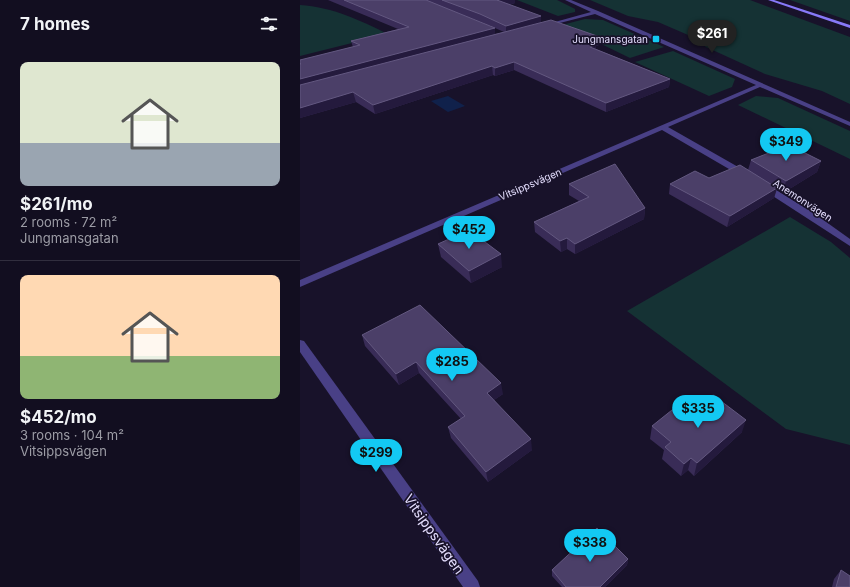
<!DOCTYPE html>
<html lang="en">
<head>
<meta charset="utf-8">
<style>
	body { margin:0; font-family:Inter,sans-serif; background:#1b1729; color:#f1f3f6; height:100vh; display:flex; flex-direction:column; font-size:15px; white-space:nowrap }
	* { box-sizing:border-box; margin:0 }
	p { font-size:13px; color:#9c9ca5 }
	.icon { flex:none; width:22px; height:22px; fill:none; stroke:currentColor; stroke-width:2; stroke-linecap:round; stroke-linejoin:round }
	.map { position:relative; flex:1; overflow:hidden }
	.panel { display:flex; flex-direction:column; background:#120e20; width:300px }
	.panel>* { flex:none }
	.price { position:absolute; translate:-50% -34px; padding:0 9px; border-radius:14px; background:#13c9f3; color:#111; font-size:13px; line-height:26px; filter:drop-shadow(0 1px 2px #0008) }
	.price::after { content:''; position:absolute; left:50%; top:24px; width:12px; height:9px; margin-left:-6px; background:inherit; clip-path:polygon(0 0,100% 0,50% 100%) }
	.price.current { background:#222; color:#fff }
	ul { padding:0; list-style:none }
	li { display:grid; align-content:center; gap:8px; height:212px; padding:0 20px }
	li+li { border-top:1px solid #312e3e }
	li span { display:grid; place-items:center; height:124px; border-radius:8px; color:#555 }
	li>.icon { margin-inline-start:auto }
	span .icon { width:72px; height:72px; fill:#fffc; stroke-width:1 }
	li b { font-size:17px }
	h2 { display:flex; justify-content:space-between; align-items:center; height:48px; padding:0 20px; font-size:17px }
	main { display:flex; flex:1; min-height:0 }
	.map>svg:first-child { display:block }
</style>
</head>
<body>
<main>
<section class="panel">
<h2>7 homes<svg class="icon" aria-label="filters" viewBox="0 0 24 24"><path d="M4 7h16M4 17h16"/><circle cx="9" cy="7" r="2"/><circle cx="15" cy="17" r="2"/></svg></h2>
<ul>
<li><span style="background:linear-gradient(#dfe7d0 65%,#9aa5b1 0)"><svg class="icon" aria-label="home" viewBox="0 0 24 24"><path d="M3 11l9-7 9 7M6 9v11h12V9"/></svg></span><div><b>$261/mo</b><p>2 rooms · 72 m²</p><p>Jungmansgatan</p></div></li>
<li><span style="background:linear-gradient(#ffd9b3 65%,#8fb573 0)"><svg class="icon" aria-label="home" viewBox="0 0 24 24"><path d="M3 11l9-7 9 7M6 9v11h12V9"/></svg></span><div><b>$452/mo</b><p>3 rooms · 104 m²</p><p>Vitsippsvägen</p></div></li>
</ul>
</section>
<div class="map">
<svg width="550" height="587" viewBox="0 0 550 587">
	<rect width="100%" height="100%" fill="#18122a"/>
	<g fill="#153234">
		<path d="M217,0H257L275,9V12L258,16Z"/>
		<path d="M290,0H450L550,37V104L522,91L465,74L406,47L395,38L358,22L328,16Z"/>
		<path d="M490,0H550V21Z"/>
		<path d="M0,5C32,7 59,20 88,34L0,56Z"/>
		<path d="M285,19L303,20L364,47L330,58L262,25Z"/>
		<path d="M373,51L435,79L432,87L409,96L335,62Z"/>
		<path d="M456,96L478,98L550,131V159L438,105Z"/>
		<path d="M490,217L531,242L550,258V445L486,429L327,311Z"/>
	</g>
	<path fill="#10214b" d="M148,96L165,106L148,112L131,101Z"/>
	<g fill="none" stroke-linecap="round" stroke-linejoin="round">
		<g fill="#494086" fill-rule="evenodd">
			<path d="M265,0H271L298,11L550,122V126L460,87L368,127L447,172V176H441L362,130L0,287V280L456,85L295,14L244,27V25L291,12Z"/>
			<path d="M462,185H468L515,214L550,239V246L462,189Z"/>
			<path d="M0,340L4,341L178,581L180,587H163L0,352Z"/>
		</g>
		<path fill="#8779f8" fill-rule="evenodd" d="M468,0H474L550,25V28Z"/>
	</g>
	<g fill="#392c57" fill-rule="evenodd">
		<path d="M28,0H215V3L209,5L241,22L300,37L299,45L296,46V49L370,79L369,87L306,112L214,70L195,76L193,75L75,114L56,102L0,118V60L53,47L51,41L98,29ZM155,12L181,22L191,26ZM195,28L204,32L195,34Z"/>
		<path d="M451,160L521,161L517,172L483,193L477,189L474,198L427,227L369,194L370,184L409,178L448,170Z"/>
		<path d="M269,184L345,208L344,219L275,254L267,249L261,252L235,232L234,222L279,201L269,195Z"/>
		<path d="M138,244L202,267L171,283L141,257Z"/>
		<path d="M62,335L203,394L194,400L232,450L188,482L151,438L148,427L161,419L119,373L99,385L65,346Z"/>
		<path d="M394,412L442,432L394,476L388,470L381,476L362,459L364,450L350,439L352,426Z"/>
		<path d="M328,559L327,565L305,587H262L252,576V570Z"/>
		<path d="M541,570L550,587H532L534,579Z"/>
	</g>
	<g fill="#241a3d">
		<path d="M197,0H215V3L197,8Z"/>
		<path d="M241,16V24L206,33V26Z"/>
		<path d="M195,28V36L0,88V79Z"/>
		<path d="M300,37L299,45L296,46V53L286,41Z"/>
		<path d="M214,62V70L195,76V68Z"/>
		<path d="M192,66L193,75L75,114L73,105Z"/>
		<path d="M370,79L369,87L306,112V103Z"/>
		<path d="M53,92L56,102L0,118V108Z"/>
		<path d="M521,161L517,172L483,193L486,181Z"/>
		<path d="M477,188L474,198L427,227L430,216Z"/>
		<path d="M345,208L344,219L275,254V244Z"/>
		<path d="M267,238V249L261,252L260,241Z"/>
		<path d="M201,254L202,267L171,283L169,271Z"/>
		<path d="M116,362L119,373L99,385L96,374Z"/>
		<path d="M201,383L203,394L188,404L187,393Z"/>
		<path d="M446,420L442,432L394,476L397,463Z"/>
		<path d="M231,439L232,450L188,482L186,472Z"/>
		<path d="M391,458L388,470L381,476L384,464Z"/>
		<path d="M328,559L327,565L305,587H300Z"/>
	</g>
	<g fill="#4b3f68" stroke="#635880">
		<path d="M44,0H126L195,28L0,79V64H1L0,63V60L60,45L51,41L109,27Z"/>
		<path d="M142,0H199H197L241,16L206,26L180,14Z"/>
		<path d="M251,20L300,37L286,41L296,45L290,47L370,79L306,103L214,62L195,68L192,66L73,105L53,92L0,108V85Z"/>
		<path d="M489,145L521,161L486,181L451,160Z"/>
		<path d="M315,164L345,208L275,244L267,238L260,241L234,222L289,197L269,184Z"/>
		<path d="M440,165L477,188L430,216L370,184L395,171L409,178Z"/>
		<path d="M169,230L201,254L169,271L138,244Z"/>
		<path d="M120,305L201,383L187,393L231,439L186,472L148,427L165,416L116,362L96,374L62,335Z"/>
		<path d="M413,395L446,420L397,463L391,458L384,464L365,447L371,442L352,426L382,402L394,412Z"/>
		<path d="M297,528L328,559L300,587H266L252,570Z"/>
		<path d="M541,570L550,576V587H536Z"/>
	</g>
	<rect fill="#13c9f3" stroke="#18122a" stroke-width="1.5" x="352" y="35" width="8" height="8" rx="2"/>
	<g text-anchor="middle" stroke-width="3.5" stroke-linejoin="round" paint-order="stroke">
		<g font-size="10" fill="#e3ddfd" stroke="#18122a" text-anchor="end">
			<text x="348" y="43">Jungmansgatan</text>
		</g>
		<g font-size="10" fill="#e3ddfd" stroke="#18122a">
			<text transform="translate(230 184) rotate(-23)" y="4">Vitsippsvägen</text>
			<text transform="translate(503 200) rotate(33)" y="4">Anemonvägen</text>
		</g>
		<g font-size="14" fill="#e3ddfd" stroke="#18122a">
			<text transform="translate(134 534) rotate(55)" y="5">Vitsippsvägen</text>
		</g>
	</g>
</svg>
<b class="price current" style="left:412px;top:54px">$261</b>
<b class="price" style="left:486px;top:162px">$349</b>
<b class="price" style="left:169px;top:250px">$452</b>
<b class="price" style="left:152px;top:382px">$285</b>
<b class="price" style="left:398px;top:429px">$335</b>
<b class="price" style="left:76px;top:473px">$299</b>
<b class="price" style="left:290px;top:563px">$338</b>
</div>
</main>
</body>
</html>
